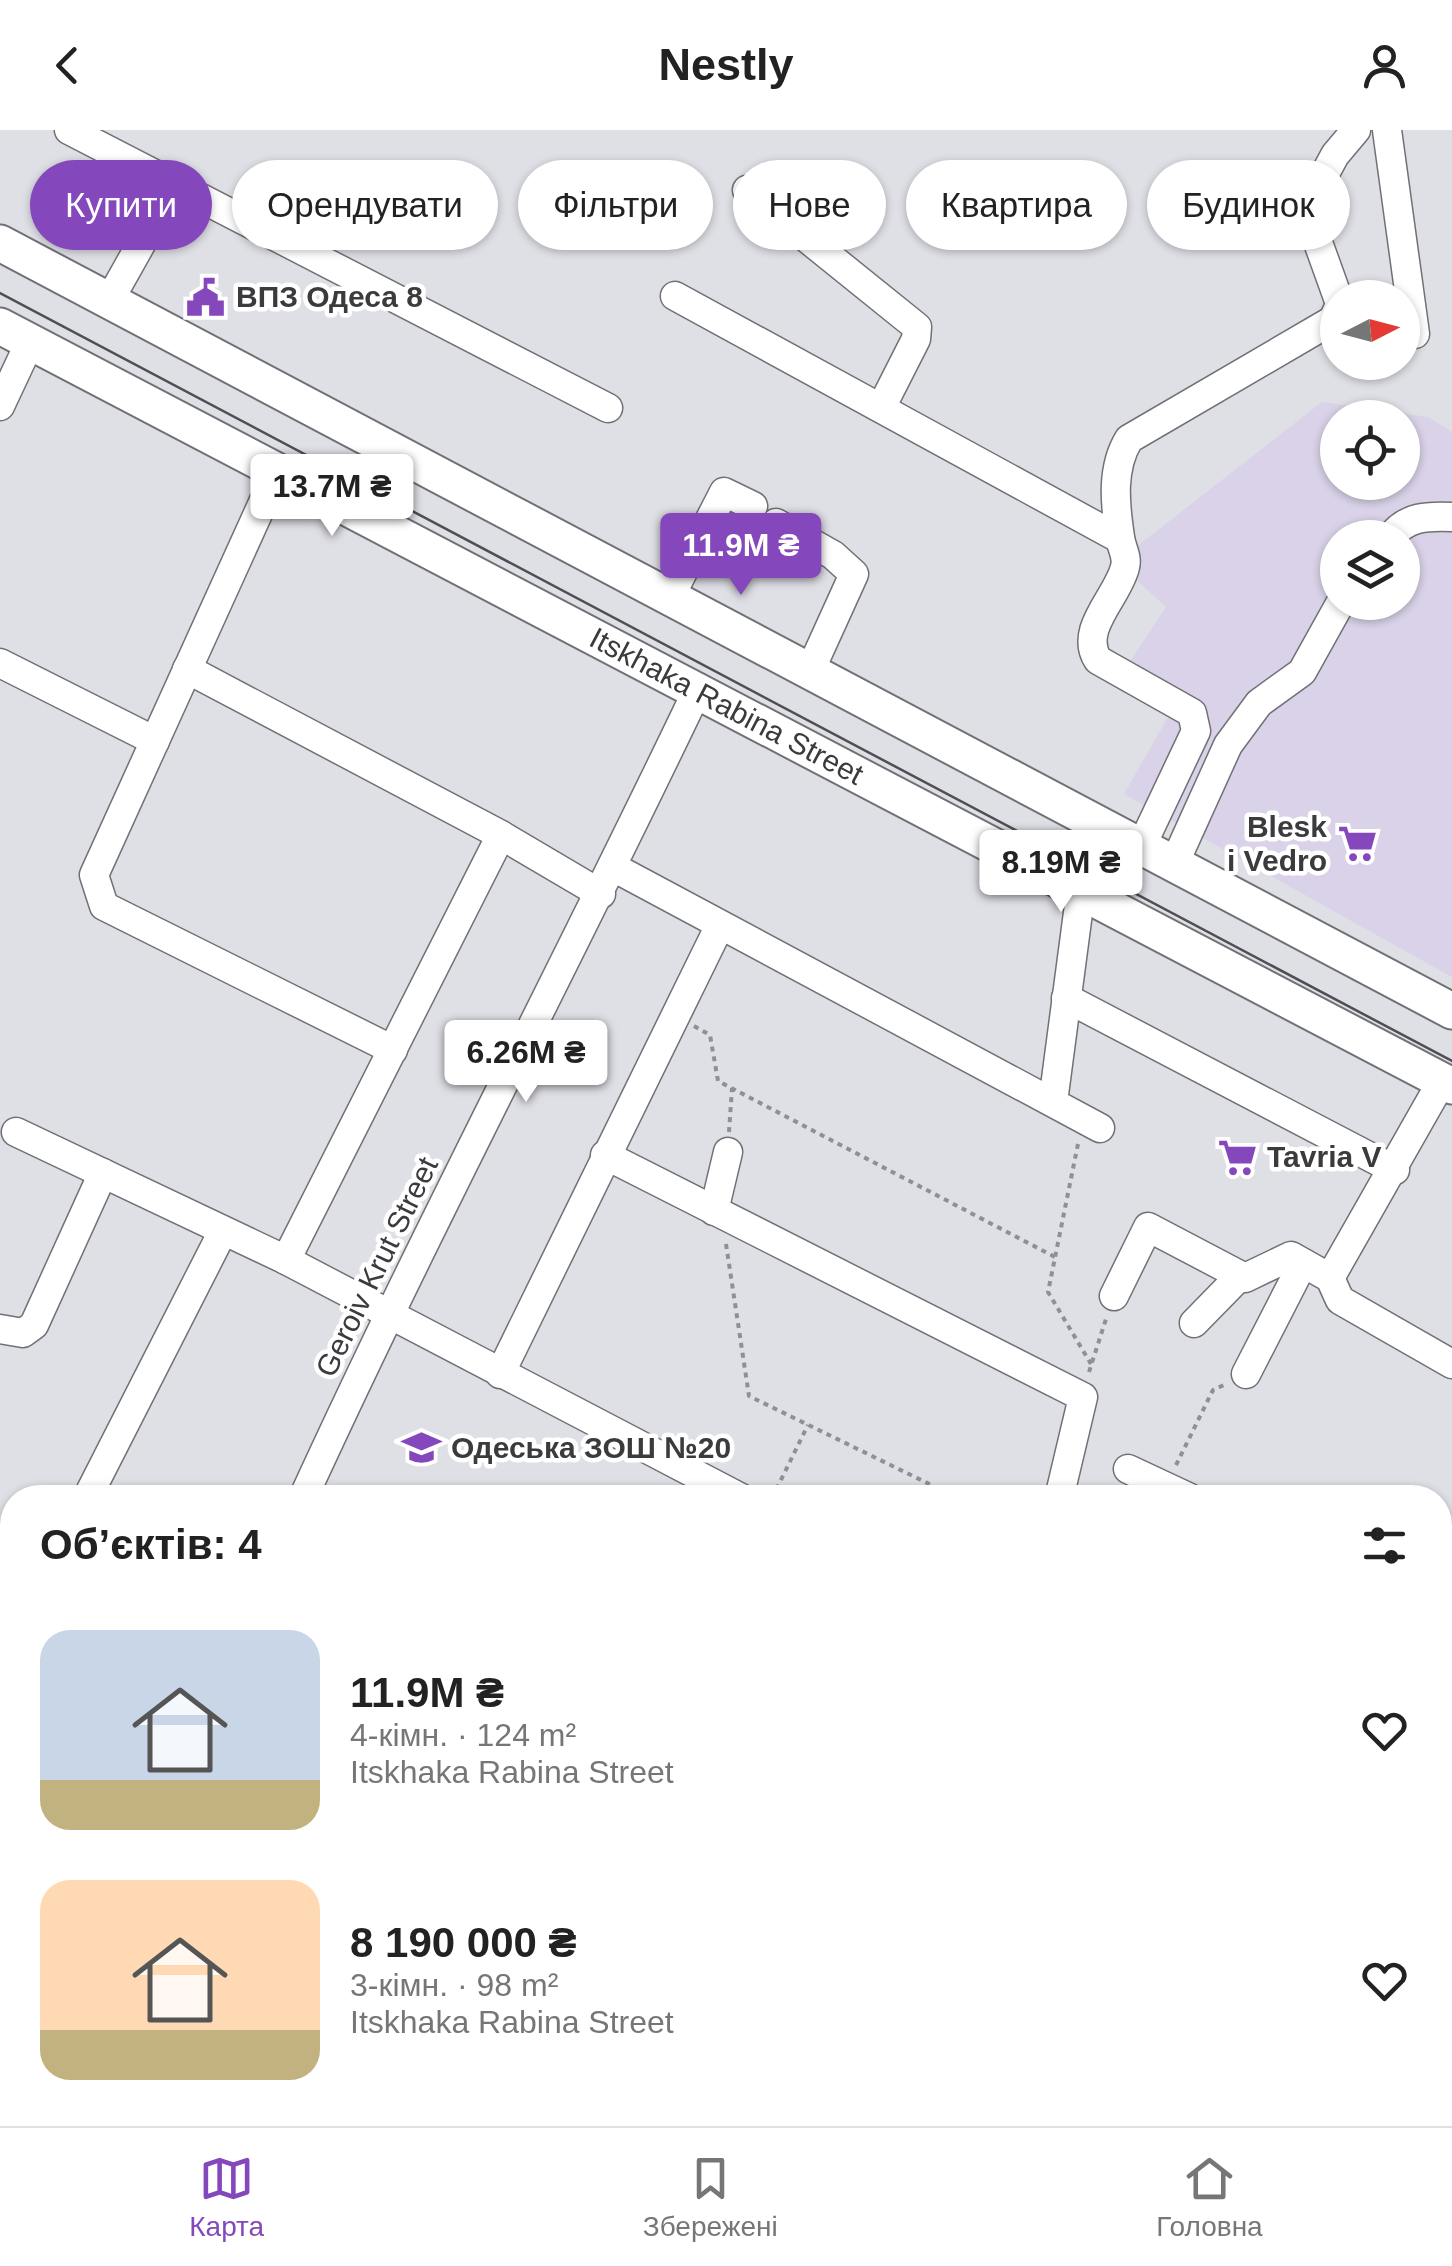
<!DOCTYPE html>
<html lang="uk">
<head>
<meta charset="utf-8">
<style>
	body { margin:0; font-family:Helvetica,sans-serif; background:#f6f6f6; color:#222; height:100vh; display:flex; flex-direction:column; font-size:38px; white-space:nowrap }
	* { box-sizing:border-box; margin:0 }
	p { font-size:32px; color:#767676 }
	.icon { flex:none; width:55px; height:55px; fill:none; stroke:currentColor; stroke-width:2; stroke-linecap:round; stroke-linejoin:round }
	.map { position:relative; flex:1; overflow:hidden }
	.sheet { position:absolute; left:0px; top:1355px; width:1452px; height:642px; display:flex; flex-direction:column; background:#fff; border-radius:40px 40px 0 0; box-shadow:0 2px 8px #0004 }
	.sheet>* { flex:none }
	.top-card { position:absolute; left:30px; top:30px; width:1392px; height:90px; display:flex; gap:20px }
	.needle { width:65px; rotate:84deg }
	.fabs { position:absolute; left:1320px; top:150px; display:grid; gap:20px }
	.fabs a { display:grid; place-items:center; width:100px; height:100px; border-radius:50%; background:#fff; box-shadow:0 2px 8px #0004; font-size:50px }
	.price { position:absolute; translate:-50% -85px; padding:0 22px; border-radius:10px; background:#fff; color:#222; font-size:32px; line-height:65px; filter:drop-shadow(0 2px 5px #0008) }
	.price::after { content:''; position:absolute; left:50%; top:60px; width:30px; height:22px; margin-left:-15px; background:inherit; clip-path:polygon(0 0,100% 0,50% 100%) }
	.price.on { background:#8547bc; color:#fff }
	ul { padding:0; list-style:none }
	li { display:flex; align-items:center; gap:30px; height:250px; padding:0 40px }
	li span { display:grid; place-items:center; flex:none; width:280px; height:200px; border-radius:30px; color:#555 }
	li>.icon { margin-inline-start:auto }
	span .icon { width:120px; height:120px; fill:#fffc; stroke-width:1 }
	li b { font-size:42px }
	h2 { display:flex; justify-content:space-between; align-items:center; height:120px; padding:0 40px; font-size:42px }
	.tag { padding:0 35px; border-radius:45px; background:#fff; box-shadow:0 2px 8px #0004; font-size:35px; line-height:90px }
	.tag.on { background:#8547bc; color:#fff }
	header { display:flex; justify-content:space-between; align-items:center; height:130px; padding:0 40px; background:#fff; font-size:45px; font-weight:800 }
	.menu { display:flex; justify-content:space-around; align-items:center; height:140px; border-top:2px solid #e0e0e0; background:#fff; font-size:28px; color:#767676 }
	.menu a { display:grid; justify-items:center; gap:5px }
	.menu .on { color:#8547bc }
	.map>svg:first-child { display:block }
</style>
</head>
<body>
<header><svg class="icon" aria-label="back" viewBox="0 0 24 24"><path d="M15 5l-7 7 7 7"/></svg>Nestly<svg class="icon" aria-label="person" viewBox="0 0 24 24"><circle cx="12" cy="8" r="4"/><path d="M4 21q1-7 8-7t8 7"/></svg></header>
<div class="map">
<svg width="1452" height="1996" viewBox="0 0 1452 1996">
	<rect width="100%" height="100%" fill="#dfdfe6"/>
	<path fill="#d9d2e8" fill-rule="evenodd" d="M1322,272L1428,287L1452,302V847L1124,664L1175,575L1121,545L1166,477L1117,432ZM1338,288H1402V352H1338ZM1338,408H1402V472H1338Z"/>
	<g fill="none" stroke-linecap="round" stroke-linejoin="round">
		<defs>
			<g id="minor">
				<path d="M69,0L608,278"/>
				<path d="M1387,0L1415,204"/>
				<path d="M747,60L917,197L916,209L882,276"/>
				<path d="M675,166L1120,409"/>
				<path d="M1338,168L1306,79L1335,25L1356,0"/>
				<path d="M109,171L173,57"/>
				<path d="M0,276L30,212"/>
				<path d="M276,344L94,745L104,776L393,920"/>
				<path d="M776,393L833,425L854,444L810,541"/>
				<path d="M1390,408C1406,386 1427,386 1452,387"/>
				<path d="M670,467L724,362L753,376"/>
				<path d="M0,533L155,611"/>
				<path d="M187,539L501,705L601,764"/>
				<path d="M501,705L286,1130L741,1368"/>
				<path d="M1142,715L1196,601L1192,583L1098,530C1078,499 1118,467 1125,437C1128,427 1121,417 1120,407C1115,374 1111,338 1129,309L1333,190L1338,179"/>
				<path d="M1175,732L1228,615L1259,573L1302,542L1341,472"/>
				<path d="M613,737L1100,998"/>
				<path d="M1066,868L1395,1040"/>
				<path d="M1053,972L1081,760"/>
				<path d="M16,1002L286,1130"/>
				<path d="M605,1025L1083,1267L1059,1368"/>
				<path d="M714,1081L728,1022"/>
				<path d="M1330,1148L1442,951"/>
				<path d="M1114,1166L1148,1097L1245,1148L1291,1126L1330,1148L1340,1170L1452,1234"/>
				<path d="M1194,1193L1240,1146"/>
				<path d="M0,1199L23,1203L34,1195L103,1043"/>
				<path d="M500,1244L720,795"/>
				<path d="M1246,1244L1303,1133"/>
				<path d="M1128,1339L1190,1368"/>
				<path d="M87,1368L223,1101"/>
				<path d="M303,1368C428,1095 569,830 698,559"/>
				<path d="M1440,1486L1452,1491"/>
				<path d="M1440,1553L1452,1528"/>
				<path d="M1440,1635L1452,1641"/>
				<path d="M0,1699L12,1675"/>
				<path d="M0,1972L12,1948"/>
				<path d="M403,1985L425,1996"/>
				<path d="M252,1990L254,1985"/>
				<path d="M142,1996L148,1985"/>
				<path d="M534,1996L539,1985"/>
				<path d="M965,1996L971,1985"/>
				<path d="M1219,1996L1224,1985"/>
			</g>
			<g id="major">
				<path d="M0,113L1452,881"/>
				<path id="s1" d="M0,196L1452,956"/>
				<path d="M1440,1887L1452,1860"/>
				<path d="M1387,1996L1393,1985"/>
			</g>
		</defs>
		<use href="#minor" stroke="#707176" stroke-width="31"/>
		<use href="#major" stroke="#707176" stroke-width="39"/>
		<g stroke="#8f8f95" stroke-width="4" stroke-dasharray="5 5" stroke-linecap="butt">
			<path d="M694,896L710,905L718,951L1055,1127"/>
			<path d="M729,1002L732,958"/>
			<path d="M1078,1014L1048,1162L1091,1234"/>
			<path d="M726,1114L749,1266L958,1368"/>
			<path d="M1089,1242L1106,1189"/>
			<path d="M1176,1335L1213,1260L1224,1255"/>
			<path d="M772,1368L808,1295"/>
		</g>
		<use href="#minor" stroke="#fff" stroke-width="28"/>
		<use href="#major" stroke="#fff" stroke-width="35"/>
		<path stroke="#4f4f52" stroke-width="2.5" d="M0,163L1452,931"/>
	</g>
	<defs>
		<symbol id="civic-bare" viewBox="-9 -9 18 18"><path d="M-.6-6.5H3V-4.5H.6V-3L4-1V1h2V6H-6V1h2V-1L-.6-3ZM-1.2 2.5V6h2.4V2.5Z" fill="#8547bc" stroke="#fff" stroke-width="2.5" paint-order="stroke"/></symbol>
		<symbol id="supermarket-bare" viewBox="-9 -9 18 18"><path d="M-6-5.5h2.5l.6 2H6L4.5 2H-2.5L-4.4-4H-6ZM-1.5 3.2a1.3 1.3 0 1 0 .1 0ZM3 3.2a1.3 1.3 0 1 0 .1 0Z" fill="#8547bc" stroke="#fff" stroke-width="2.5" paint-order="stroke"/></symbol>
		<symbol id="school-bare" viewBox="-9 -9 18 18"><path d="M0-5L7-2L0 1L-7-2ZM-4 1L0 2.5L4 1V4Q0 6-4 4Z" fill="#8547bc" stroke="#fff" stroke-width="2.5" paint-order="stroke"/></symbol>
	</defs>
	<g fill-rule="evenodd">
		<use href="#civic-bare" x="178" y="140" width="55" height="55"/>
		<use href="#supermarket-bare" x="1330" y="686" width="55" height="55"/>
		<use href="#supermarket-bare" x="1210" y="1000" width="55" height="55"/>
		<use href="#school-bare" x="394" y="1290" width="55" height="55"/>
	</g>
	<g text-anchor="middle" stroke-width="9" stroke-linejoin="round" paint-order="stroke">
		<g font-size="30" font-weight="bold" fill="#3b3b3e" stroke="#fff" text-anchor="start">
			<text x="236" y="177">ВПЗ Одеса 8</text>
			<text x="1327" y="707" text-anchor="end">Blesk<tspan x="1327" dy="34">i Vedro</tspan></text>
			<text x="1267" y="1037">Tavria V</text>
			<text x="451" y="1328">Одеська ЗОШ №20</text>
		</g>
		<g font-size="30" fill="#3b3b3e" stroke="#fff">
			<text dy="10" stroke="none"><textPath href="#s1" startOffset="820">Itskhaka Rabina Street</textPath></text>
			<text transform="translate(377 1137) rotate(-64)" y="10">Geroiv Krut Street</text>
		</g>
	</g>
</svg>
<div class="fabs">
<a><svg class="needle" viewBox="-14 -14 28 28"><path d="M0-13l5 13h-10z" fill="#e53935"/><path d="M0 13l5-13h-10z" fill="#767676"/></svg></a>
<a><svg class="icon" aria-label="locate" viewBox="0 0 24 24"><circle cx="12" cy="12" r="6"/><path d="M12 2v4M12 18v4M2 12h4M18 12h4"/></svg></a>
<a><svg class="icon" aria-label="layers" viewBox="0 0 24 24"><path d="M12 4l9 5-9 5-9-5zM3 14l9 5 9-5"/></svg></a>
</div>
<b class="price" style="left:332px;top:409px">13.7M ₴</b>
<b class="price on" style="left:741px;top:468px">11.9M ₴</b>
<b class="price" style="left:1061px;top:785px">8.19M ₴</b>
<b class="price" style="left:526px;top:975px">6.26M ₴</b>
<div class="top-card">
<a class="tag on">Купити</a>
<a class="tag">Орендувати</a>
<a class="tag">Фільтри</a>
<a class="tag">Нове</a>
<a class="tag">Квартира</a>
<a class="tag">Будинок</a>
</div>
<section class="sheet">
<h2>Об’єктів: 4<svg class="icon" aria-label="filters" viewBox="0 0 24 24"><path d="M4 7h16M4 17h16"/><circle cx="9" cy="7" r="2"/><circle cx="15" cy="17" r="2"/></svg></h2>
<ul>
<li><span style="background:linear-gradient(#c9d6e8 75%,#c2b280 0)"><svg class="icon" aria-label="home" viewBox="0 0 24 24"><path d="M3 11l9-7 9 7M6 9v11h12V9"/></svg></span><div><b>11.9M ₴</b><p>4-кімн. · 124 m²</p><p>Itskhaka Rabina Street</p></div><svg class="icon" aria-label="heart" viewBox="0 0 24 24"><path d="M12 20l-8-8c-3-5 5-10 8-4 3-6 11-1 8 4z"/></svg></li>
<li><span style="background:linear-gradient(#ffd9b3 75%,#c2b280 0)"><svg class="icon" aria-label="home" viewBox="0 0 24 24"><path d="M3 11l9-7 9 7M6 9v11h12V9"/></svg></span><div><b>8 190 000 ₴</b><p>3-кімн. · 98 m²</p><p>Itskhaka Rabina Street</p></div><svg class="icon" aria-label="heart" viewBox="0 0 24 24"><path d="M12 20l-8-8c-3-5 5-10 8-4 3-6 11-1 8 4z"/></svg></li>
</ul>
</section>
</div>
<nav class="menu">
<a class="on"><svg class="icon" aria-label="map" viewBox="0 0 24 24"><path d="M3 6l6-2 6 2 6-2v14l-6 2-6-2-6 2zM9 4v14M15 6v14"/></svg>Карта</a>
<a><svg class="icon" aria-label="saved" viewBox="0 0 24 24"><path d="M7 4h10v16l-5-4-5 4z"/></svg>Збережені</a>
<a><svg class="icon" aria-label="home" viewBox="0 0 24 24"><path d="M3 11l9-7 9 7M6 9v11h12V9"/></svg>Головна</a>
</nav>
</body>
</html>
